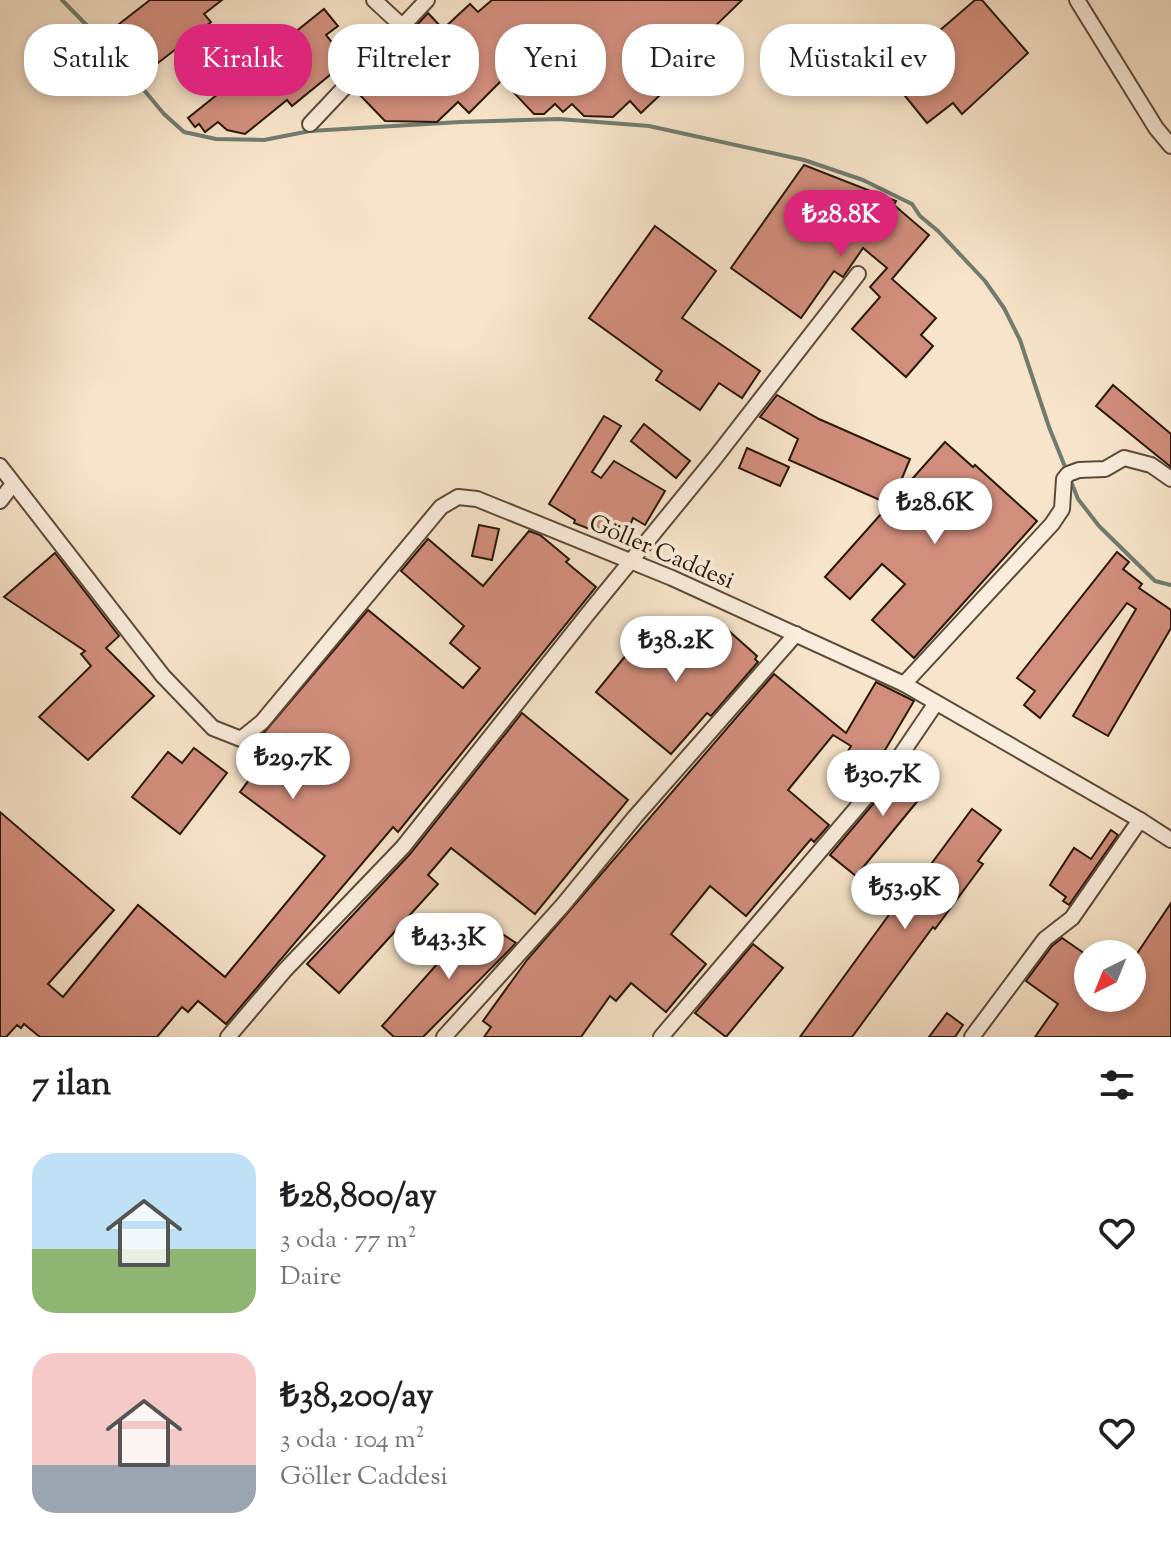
<!DOCTYPE html>
<html lang="tr">
<head>
<meta charset="utf-8">
<style>
	body { margin:0; font-family:"Sorts Mill Goudy",serif; background:#f6f6f6; color:#202124; height:100vh; display:flex; flex-direction:column; font-size:30px; white-space:nowrap }
	* { box-sizing:border-box; margin:0 }
	p { font-size:26px; color:#757577 }
	.icon { flex:none; width:44px; height:44px; fill:none; stroke:currentColor; stroke-width:2; stroke-linecap:round; stroke-linejoin:round }
	.map { position:relative; height:1037px; overflow:hidden }
	.details { display:flex; flex-direction:column; background:#fff; flex:1 }
	.details>* { flex:none }
	.guide { position:absolute; left:24px; top:24px; width:1124px; height:72px; display:flex; gap:16px }
	.needle { width:52px; rotate:223deg }
	.tools { position:absolute; left:1074px; top:940px; display:grid; gap:16px }
	.tools a { display:grid; place-items:center; width:72px; height:72px; border-radius:50%; background:#fff; box-shadow:0 4px 12px #0003; font-size:40px }
	.price { position:absolute; translate:-50% -68px; padding:0 18px; border-radius:28px; background:#fff; color:#222; font-size:26px; line-height:52px; filter:drop-shadow(0 2px 4px #0008) }
	.price::after { content:''; position:absolute; left:50%; top:48px; width:24px; height:18px; margin-left:-12px; background:inherit; clip-path:polygon(0 0,100% 0,50% 100%) }
	.price.on { background:#db2777; color:#fff }
	ul { padding:0; list-style:none }
	li { display:flex; align-items:center; gap:24px; height:200px; padding:0 32px }
	li span { display:grid; place-items:center; flex:none; width:224px; height:160px; border-radius:24px; color:#555 }
	li>.icon { margin-inline-start:auto }
	span .icon { width:96px; height:96px; fill:#fffc; stroke-width:1 }
	li b { font-size:34px }
	h2 { display:flex; justify-content:space-between; align-items:center; height:96px; padding:0 32px; font-size:34px }
	.chip { padding:0 28px; border-radius:32px; background:#fff; box-shadow:0 4px 12px #0003; font-size:28px; line-height:72px }
	.chip.on { background:#db2777; color:#fff }
	.map>svg:first-child { display:block }
</style>
</head>
<body>
<div class="map">
<svg width="1171" height="1037" viewBox="0 0 1171 1037">
	<rect width="100%" height="100%" fill="#f7e4ca"/>
	<filter id="stains"><feTurbulence type="fractalNoise" baseFrequency=".0025" numOctaves="4"/><feColorMatrix values="0 0 0 0 .2 0 0 0 0 .09 0 0 0 0 .02 0 0 0 .5 -.17"/></filter>
	<radialGradient id="worn" r=".72"><stop offset=".6" stop-color="#630" stop-opacity="0"/><stop offset="1" stop-color="#630" stop-opacity=".3"/></radialGradient>
	<g fill="none" stroke-linecap="round" stroke-linejoin="round">
		<path stroke="#707c6f" stroke-width="4" d="M62,0L108,47L164,114L184,132L216,139L264,140L310,131L460,122L559,119L649,126L804,160L863,180L912,204L920,216L938,231L985,281L1004,308L1020,340L1049,427L1078,499L1099,526L1155,581L1171,585"/>
	</g>
	<g fill="#d28e7d" stroke="#2a1809" stroke-width="2">
		<path d="M150,0H222L204,14L211,22L141,76L105,35Z"/>
		<path d="M492,0H742L705,36L714,47L661,91L662,93L641,113L630,101L613,117L584,116L572,104L563,112L555,104L544,114H534L502,80L469,113L458,102L437,122L385,121L355,90L396,47L415,66L436,46L416,26L428,13L443,29L470,4L478,12Z"/>
		<path d="M975,0H982L1028,53L962,114L953,103L927,123L893,81L942,37L938,32Z"/>
		<path d="M324,9L338,26L326,35L347,61L292,106L287,100L245,134L227,130L218,122L205,132L199,124L195,127L188,118Z"/>
		<path d="M804,165L896,201L894,205L929,235L892,279L936,318L921,335L933,346L906,377L852,329L880,297L870,287L887,268L863,248L843,277L834,271L801,318L731,268Z"/>
		<path d="M655,226L716,271L682,318L760,371L742,398L719,383L700,410L656,380L662,371L589,318Z"/>
		<path d="M1113,385L1171,434V467L1096,406Z"/>
		<path d="M777,395L819,419L910,459L891,505L789,460L798,439L760,417Z"/>
		<path d="M604,416L621,426L592,472L601,478L614,461L665,491L645,525L633,518L623,542L574,523L575,520L549,504Z"/>
		<path d="M644,424L690,461L676,478L631,441Z"/>
		<path d="M945,442L973,467L975,465L1037,521L914,658L872,620L905,584L882,564L850,599L825,577Z"/>
		<path d="M747,448L789,467L780,486L739,468Z"/>
		<path d="M479,525L499,529L492,560L472,556Z"/>
		<path d="M529,531L540,535L569,559L566,562L596,587L398,832L393,827L226,1024L198,1001L188,1012L182,1007L157,1037H40L24,1024L21,1028L17,1025L6,1037H0V812L114,910L48,984L63,997L138,905L225,977L325,856L240,792L269,753L256,742L368,610L463,688L480,668L450,643L464,626L401,571L428,539L483,586Z"/>
		<path d="M1117,552L1129,562L1123,569L1142,584L1139,588L1171,610V628L1108,736L1073,716L1136,609L1127,603L1040,718L1024,705L1035,691L1017,678Z"/>
		<path d="M55,553L119,636L106,648L154,696L88,760L39,717L91,666L81,654L85,651L4,597Z"/>
		<path d="M721,624L757,656L755,659L758,662L711,716L707,713L671,754L596,692L644,633L651,639L657,632L690,660Z"/>
		<path d="M774,674L846,733L876,682L914,701L878,762L862,781L839,767L851,746L833,735L788,790L829,825L814,842L811,839L746,916L710,886L671,934L706,964L666,1012L631,983L616,1001L610,996L581,1037H484L491,1027L483,1021L527,960Z"/>
		<path d="M522,713L628,800L535,914L451,848L428,875L438,884L339,993L307,964L410,854Z"/>
		<path d="M194,748L227,773L180,834L132,797L168,752L182,763Z"/>
		<path d="M922,762L938,776L856,876L830,855L906,765L913,772Z"/>
		<path d="M972,809L1001,830L978,861L983,864L935,929L933,927L852,1037H800L891,912L894,914Z"/>
		<path d="M1111,830L1118,835L1069,905L1063,901L1066,897L1050,885L1074,848L1091,859Z"/>
		<path d="M1171,903V1037H1035L1058,1004L1026,981L1052,946L1062,938L1088,956V998H1132V982L1138,974L1132,970V961Z"/>
		<path d="M478,918L516,943L423,1037H394L382,1026Z"/>
		<path d="M753,944L783,968L726,1037L695,1013Z"/>
		<path d="M947,1013L963,1025L955,1037H929Z"/>
	</g>
	<g fill="none" stroke-linecap="round" stroke-linejoin="round">
		<defs>
			<g id="minor">
				<path d="M374,0L402,26"/>
				<path d="M1077,0L1156,128L1171,146"/>
				<path d="M310,124L427,0"/>
				<path d="M0,466L163,676L213,728L241,739L262,722L441,507L458,497L477,499L672,578L904,684L1140,820L1171,840"/>
				<path d="M0,501L13,484"/>
				<path d="M904,684L1052,524L1062,509L1064,479L1068,474L1079,470L1105,469L1124,458L1151,465L1171,479"/>
				<path d="M228,1037L285,970L403,847L586,616L715,458L858,274"/>
				<path d="M444,1037L563,905L635,817L796,634"/>
				<path d="M661,1037L896,762L936,703"/>
				<path d="M972,1037L1045,939L1072,918L1140,820"/>
			</g>
		</defs>
		<use href="#minor" stroke="#5d4b39" stroke-width="18"/>
		<use href="#minor" stroke="#faeddd" stroke-width="14"/>
	</g>
	<g text-anchor="middle" stroke-width="7" stroke-linejoin="round" paint-order="stroke">
		<g font-size="24" fill="#2a1809" stroke="#faeddd">
			<text transform="translate(662 551) rotate(23)" y="8">Göller Caddesi</text>
		</g>
	</g>
	<rect width="100%" height="100%" filter="url(#stains)"/>
	<rect width="100%" height="100%" fill="url(#worn)"/>
</svg>
<div class="tools">
<a><svg class="needle" viewBox="-14 -14 28 28"><path d="M0-13l5 13h-10z" fill="#e53935"/><path d="M0 13l5-13h-10z" fill="#757577"/></svg></a>
</div>
<b class="price on" style="left:841px;top:258px">₺28.8K</b>
<b class="price" style="left:935px;top:546px">₺28.6K</b>
<b class="price" style="left:676px;top:684px">₺38.2K</b>
<b class="price" style="left:293px;top:801px">₺29.7K</b>
<b class="price" style="left:883px;top:818px">₺30.7K</b>
<b class="price" style="left:905px;top:931px">₺53.9K</b>
<b class="price" style="left:449px;top:981px">₺43.3K</b>
<div class="guide">
<a class="chip">Satılık</a>
<a class="chip on">Kiralık</a>
<a class="chip">Filtreler</a>
<a class="chip">Yeni</a>
<a class="chip">Daire</a>
<a class="chip">Müstakil ev</a>
</div>
</div>
<section class="details">
<h2>7 ilan<svg class="icon" aria-label="filters" viewBox="0 0 24 24"><path d="M4 7h16M4 17h16"/><circle cx="9" cy="7" r="2"/><circle cx="15" cy="17" r="2"/></svg></h2>
<ul>
<li><span style="background:linear-gradient(#bfe0f5 60%,#8fb573 0)"><svg class="icon" aria-label="home" viewBox="0 0 24 24"><path d="M3 11l9-7 9 7M6 9v11h12V9"/></svg></span><div><b>₺28,800/ay</b><p>3 oda · 77 m²</p><p>Daire</p></div><svg class="icon" aria-label="heart" viewBox="0 0 24 24"><path d="M12 20l-8-8c-3-5 5-10 8-4 3-6 11-1 8 4z"/></svg></li>
<li><span style="background:linear-gradient(#f6c9c9 70%,#9aa5b1 0)"><svg class="icon" aria-label="home" viewBox="0 0 24 24"><path d="M3 11l9-7 9 7M6 9v11h12V9"/></svg></span><div><b>₺38,200/ay</b><p>3 oda · 104 m²</p><p>Göller Caddesi</p></div><svg class="icon" aria-label="heart" viewBox="0 0 24 24"><path d="M12 20l-8-8c-3-5 5-10 8-4 3-6 11-1 8 4z"/></svg></li>
</ul>
</section>
</body>
</html>
